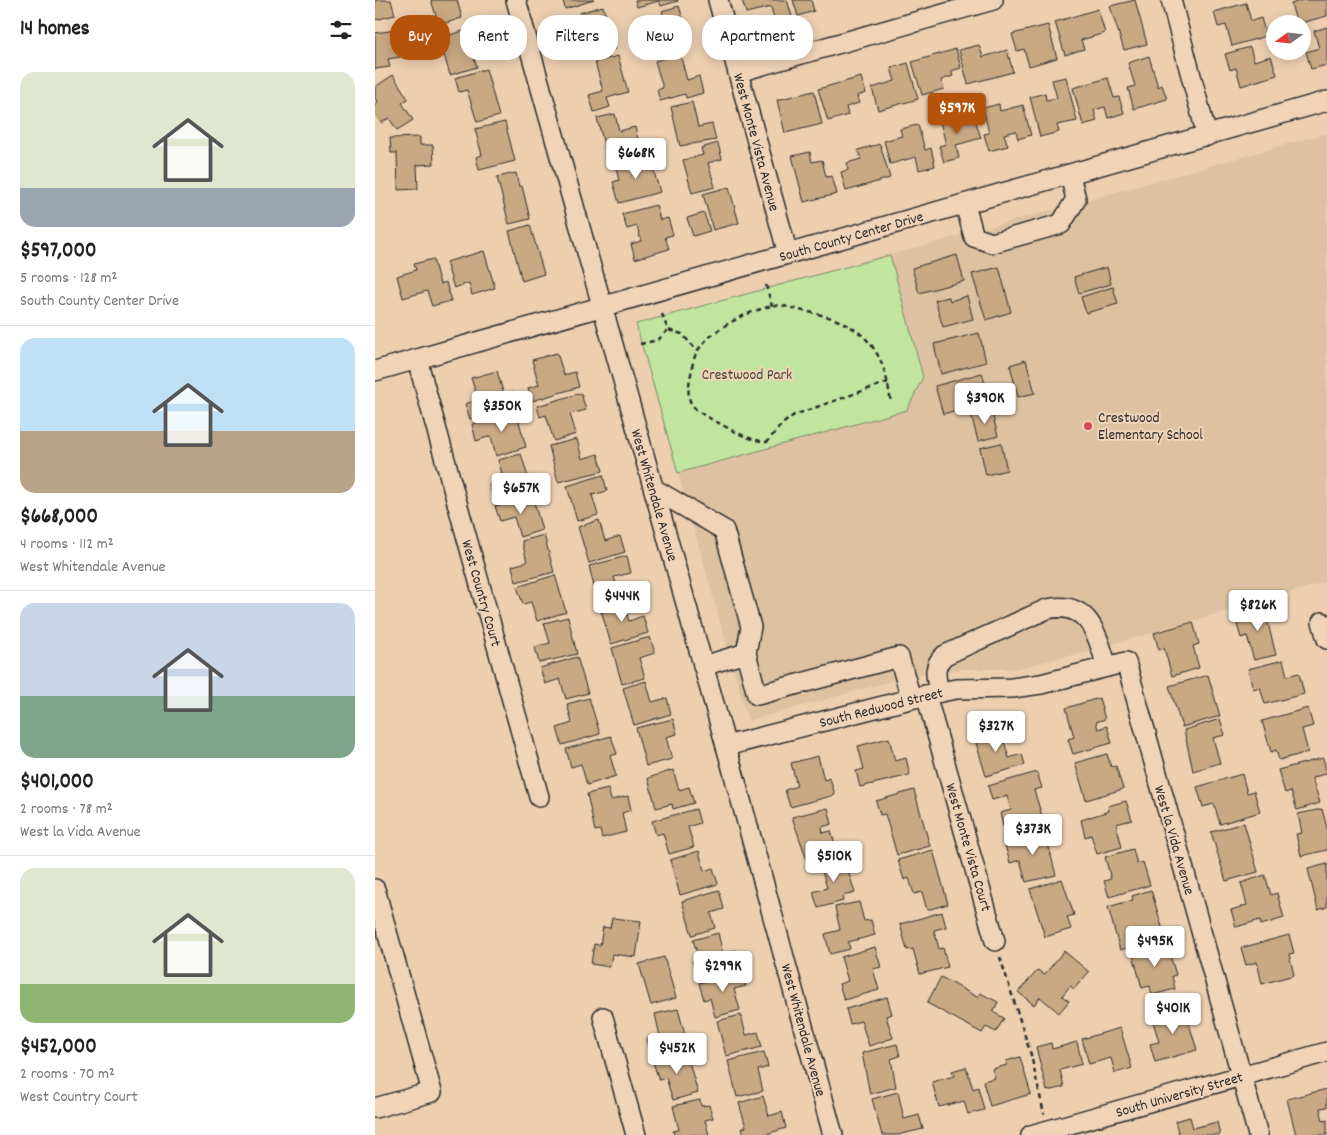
<!DOCTYPE html>
<html lang="en">
<head>
<meta charset="utf-8">
<style>
	body { margin:0; font-family:Dekko,sans-serif; background:#f2f2f2; color:#222; height:100vh; display:flex; flex-direction:column; font-size:19px; white-space:nowrap }
	* { box-sizing:border-box; margin:0 }
	p { font-size:16px; color:#767676 }
	.icon { flex:none; width:28px; height:28px; fill:none; stroke:currentColor; stroke-width:2; stroke-linecap:round; stroke-linejoin:round }
	.map { position:relative; flex:1; overflow:hidden }
	.drawer { display:flex; flex-direction:column; background:#fff; width:375px }
	.drawer>* { flex:none }
	.guide { position:absolute; left:15px; top:15px; width:475px; height:45px; display:flex; gap:10px }
	.needle { width:32px; rotate:255deg }
	.tools { position:absolute; left:891px; top:15px; display:grid; gap:10px }
	.tools a { display:grid; place-items:center; width:45px; height:45px; border-radius:50%; background:#fff; box-shadow:0 2px 12px #0003; font-size:25px }
	.price { position:absolute; translate:-50% -42px; padding:0 11px; border-radius:5px; background:#fff; color:#222; font-size:16px; line-height:32px; filter:drop-shadow(0 1px 2px #0008) }
	.price::after { content:''; position:absolute; left:50%; top:30px; width:15px; height:11px; margin-left:-8px; background:inherit; clip-path:polygon(0 0,100% 0,50% 100%) }
	.price.selected { background:#b45309; color:#fff }
	ul { padding:0; list-style:none }
	li { display:grid; align-content:center; gap:10px; height:265px; padding:0 20px }
	li+li { border-top:1px solid #e0e0e0 }
	li span { display:grid; place-items:center; height:155px; border-radius:15px; color:#555 }
	li>.icon { margin-inline-start:auto }
	span .icon { width:90px; height:90px; fill:#fffc; stroke-width:1 }
	li b { font-size:21px }
	h2 { display:flex; justify-content:space-between; align-items:center; height:60px; padding:0 20px; font-size:21px }
	.tag { padding:0 18px; border-radius:20px; background:#fff; box-shadow:0 2px 12px #0003; font-size:18px; line-height:45px }
	.tag.selected { background:#b45309; color:#fff }
	main { display:flex; flex:1; min-height:0 }
	.map>svg:first-child { display:block }
</style>
</head>
<body>
<main>
<section class="drawer">
<h2>14 homes<svg class="icon" aria-label="filters" viewBox="0 0 24 24"><path d="M4 7h16M4 17h16"/><circle cx="9" cy="7" r="2"/><circle cx="15" cy="17" r="2"/></svg></h2>
<ul>
<li><span style="background:linear-gradient(#dfe7d0 75%,#9aa5b1 0)"><svg class="icon" aria-label="home" viewBox="0 0 24 24"><path d="M3 11l9-7 9 7M6 9v11h12V9"/></svg></span><div><b>$597,000</b><p>5 rooms · 128 m²</p><p>South County Center Drive</p></div></li>
<li><span style="background:linear-gradient(#bfe0f5 60%,#b9a48a 0)"><svg class="icon" aria-label="home" viewBox="0 0 24 24"><path d="M3 11l9-7 9 7M6 9v11h12V9"/></svg></span><div><b>$668,000</b><p>4 rooms · 112 m²</p><p>West Whitendale Avenue</p></div></li>
<li><span style="background:linear-gradient(#c9d6e8 60%,#7fa58c 0)"><svg class="icon" aria-label="home" viewBox="0 0 24 24"><path d="M3 11l9-7 9 7M6 9v11h12V9"/></svg></span><div><b>$401,000</b><p>2 rooms · 78 m²</p><p>West la Vida Avenue</p></div></li>
<li><span style="background:linear-gradient(#dfe7d0 75%,#8fb573 0)"><svg class="icon" aria-label="home" viewBox="0 0 24 24"><path d="M3 11l9-7 9 7M6 9v11h12V9"/></svg></span><div><b>$452,000</b><p>2 rooms · 70 m²</p><p>West Country Court</p></div></li>
</ul>
</section>
<div class="map">
<svg width="952" height="1135" viewBox="0 0 952 1135">
	<rect width="100%" height="100%" fill="#edcfb0"/>
	<filter id="ink" filterUnits="userSpaceOnUse"><feTurbulence type="fractalNoise" baseFrequency=".02" numOctaves="2"/><feDisplacementMap in="SourceGraphic" scale="10" xChannelSelector="R" yChannelSelector="G"/><feConvolveMatrix kernelMatrix="1 2 1 2 8 2 1 2 1" color-interpolation-filters="sRGB"/></filter>
	<g filter="url(#ink)">
		<path fill="#dec1a1" d="M952,133V582L710,652L639,669H587L535,676L373,721L303,473L532,410L548,377L515,255Z"/>
		<path fill="#c1e59f" stroke="#768865" d="M515,255L548,377L532,410L303,473L261,324Z"/>
		<g fill="#c9a984" stroke="#2b2b2b">
			<path d="M0,0H16L20,15L0,20Z"/>
			<path d="M56,0H82L87,18L64,25Z"/>
			<path d="M188,0H219L190,9Z"/>
			<path d="M260,0H303V1L286,6L284,1L262,7Z"/>
			<path d="M367,0H412L417,17L400,22L396,7L371,13Z"/>
			<path d="M418,0H436L439,11L423,16Z"/>
			<path d="M760,0L772,44L749,50L735,6Z"/>
			<path d="M928,0H952V16L922,24L916,4Z"/>
			<path d="M871,3L876,21L886,18L891,36L857,46L851,25L843,27L839,12Z"/>
			<path d="M228,6L240,49L205,59L198,36L210,33L204,13Z"/>
			<path d="M304,6L309,22L295,26L303,51L279,57L270,23L289,17L287,11Z"/>
			<path d="M723,9L730,33L706,40L709,49L690,55L680,22Z"/>
			<path d="M673,25L682,58L654,66L649,49L642,51L637,34Z"/>
			<path d="M102,27L109,50L97,53L102,67L75,75L64,38Z"/>
			<path d="M952,27V65L936,69L931,52L944,48L939,31Z"/>
			<path d="M21,30L25,57L13,59L15,67L0,69V33Z"/>
			<path d="M604,45L608,57L632,50L638,72L593,84L584,50Z"/>
			<path d="M875,47L879,61L896,56L902,75L866,86L861,68L855,70L850,54Z"/>
			<path d="M581,49L586,68L576,71L578,76L566,80L569,89L547,95L537,62Z"/>
			<path d="M305,54L312,80L324,76L328,93L311,98L310,94L285,101L282,90L288,88L280,61Z"/>
			<path d="M243,56L253,92L232,98L235,107L219,112L214,95L228,91L220,62Z"/>
			<path d="M774,56L783,87L787,85L792,99L759,109L753,88L760,86L753,63Z"/>
			<path d="M533,63L543,99L503,110L497,88L520,81L516,68Z"/>
			<path d="M111,69L124,116L102,122L92,90L84,92L80,78Z"/>
			<path d="M18,75L33,99L27,103L38,120L22,130L14,118L6,123L0,114V105L3,103L0,98V87Z"/>
			<path d="M486,77L491,93L482,96L484,103L471,107L473,115L453,121L443,89Z"/>
			<path d="M691,77L702,121L682,125L684,132L665,137L655,97L670,93L671,100L682,98L677,80Z"/>
			<path d="M733,78L739,98L744,97L749,113L733,118L730,107L719,110L722,121L708,125L698,88Z"/>
			<path d="M439,91L447,124L410,133L402,100Z"/>
			<path d="M317,102L323,127L337,124L341,140L305,146L296,107Z"/>
			<path d="M624,104L625,111L648,105L656,135L643,139L641,131L629,134L633,146L614,151L609,134L614,133L608,108Z"/>
			<path d="M240,114L244,131L260,127L265,148L232,156L222,118Z"/>
			<path d="M578,114L580,121L599,116L606,138L581,145L584,158L569,162L564,146L571,144L564,118Z"/>
			<path d="M130,122L140,161L104,170L101,157L107,155L100,129Z"/>
			<path d="M543,125L550,150L556,148L560,166L544,170L541,157L515,164L509,141L527,136L525,129Z"/>
			<path d="M45,137V145H58L59,164L42,165L43,189L23,190L22,153H16L15,138Z"/>
			<path d="M343,143L347,159L333,163L340,187L317,193L308,160L328,155L326,148Z"/>
			<path d="M505,144L515,178L471,191L466,172L473,170L472,163L486,159L483,150Z"/>
			<path d="M435,152L437,162L447,160L451,177L457,176L462,194L429,202L417,156Z"/>
			<path d="M274,155L285,192L244,203L238,182L244,180L240,165Z"/>
			<path d="M141,173L144,187L147,186L155,219L134,224L122,177Z"/>
			<path d="M354,187L364,223L338,230L328,194Z"/>
			<path d="M281,205L285,220L293,218L298,235L290,237L294,249L260,259L256,244L266,241L262,226L252,229L247,214Z"/>
			<path d="M329,213L335,231L318,236L312,218Z"/>
			<path d="M155,225L169,274L147,281L134,231Z"/>
			<path d="M109,251L120,288L97,295L94,283L79,288L71,262Z"/>
			<path d="M582,255L589,281L544,293L537,268Z"/>
			<path d="M58,259L65,284L71,282L76,301L57,306L52,291L28,298L22,276L41,270L39,264Z"/>
			<path d="M624,267L636,312L611,320L597,274Z"/>
			<path d="M732,267L736,284L704,293L699,277Z"/>
			<path d="M738,287L743,304L711,313L706,297Z"/>
			<path d="M592,296L598,319L568,327L560,300L574,297L575,301Z"/>
			<path d="M604,333L611,362L566,374L559,344Z"/>
			<path d="M182,353L189,375L200,372L204,387L157,401L153,388L164,385L157,360Z"/>
			<path d="M651,360L660,393L643,397L635,365Z"/>
			<path d="M122,371L129,395L138,392L139,396L136,397L139,407L95,419L90,404L103,400L96,378Z"/>
			<path d="M607,373L615,401L568,414L560,386Z"/>
			<path d="M206,393L211,410L195,414L201,434L179,441L171,415L165,417L162,406Z"/>
			<path d="M616,409L623,436L603,441L596,414Z"/>
			<path d="M141,411L151,447L121,456L116,436L101,441L97,424Z"/>
			<path d="M202,439L207,459L223,454L228,471L183,482L174,446Z"/>
			<path d="M626,443L632,470L611,475L605,448Z"/>
			<path d="M146,454L157,490L119,501L114,485L129,480L123,460Z"/>
			<path d="M228,475L232,491L217,495L223,515L202,521L192,486Z"/>
			<path d="M157,495L167,530L145,537L139,517L125,521L120,506Z"/>
			<path d="M224,520L230,541L245,536L250,552L214,563L203,527Z"/>
			<path d="M169,535L179,572L141,582L137,566L152,562L147,541Z"/>
			<path d="M252,556L256,573L239,577L245,597L223,603L214,566Z"/>
			<path d="M180,575L191,612L162,621L156,602L148,604L142,587Z"/>
			<path d="M248,601L254,621L268,616L273,633L236,644L225,607Z"/>
			<path d="M888,603L901,655L879,660L872,636L866,638L862,624L872,621L869,607Z"/>
			<path d="M193,617L202,654L164,663L160,647L175,643L169,623Z"/>
			<path d="M818,622L824,644L818,646L824,668L797,676L789,648L784,650L779,633Z"/>
			<path d="M275,637L280,653L264,658L270,678L247,684L237,648Z"/>
			<path d="M202,657L213,693L191,699L185,679L170,684L165,668Z"/>
			<path d="M908,660L912,676L924,673L929,694L890,704L885,687L878,689L873,669Z"/>
			<path d="M833,675L845,716L807,727L794,686Z"/>
			<path d="M271,681L277,702L292,698L296,714L259,725L248,688Z"/>
			<path d="M214,698L225,734L187,745L182,728L197,723L192,704Z"/>
			<path d="M724,698L730,719L721,722L723,729L732,726L737,743L698,754L693,739L699,737L691,708Z"/>
			<path d="M933,708L938,726L927,729L933,752L904,760L901,750L896,752L887,721Z"/>
			<path d="M298,719L302,734L291,737L297,759L271,766L261,728Z"/>
			<path d="M845,719L850,735L838,738L845,763L818,771L809,730Z"/>
			<path d="M625,728L634,758L647,754L650,765L611,776L599,736Z"/>
			<path d="M236,736L242,754L235,756L241,776L212,785L206,764L196,767L191,749Z"/>
			<path d="M514,738L520,761L531,758L535,775L485,787L481,771L489,769L483,746Z"/>
			<path d="M732,754L736,767L741,766L748,789L711,800L700,763Z"/>
			<path d="M443,756L449,780L455,778L460,795L415,807L410,790L422,786L416,763Z"/>
			<path d="M948,758L952,773L937,778L945,803L922,810L916,791L910,793L903,770Z"/>
			<path d="M298,770L304,790L314,787L319,803L298,809L297,804L281,808L273,778Z"/>
			<path d="M662,772L667,788L659,790L667,816L628,826L625,813L636,810L632,796L617,800L613,786Z"/>
			<path d="M867,774L872,793L879,791L885,812L845,824L839,804L828,807L822,787Z"/>
			<path d="M233,789L236,800L253,796L256,810L247,813L251,832L227,838L225,830L220,831L212,794Z"/>
			<path d="M539,790L555,846L522,855L510,814L505,815L501,801Z"/>
			<path d="M751,801L757,820L741,824L747,847L722,854L716,835L710,837L706,820L734,811L733,806Z"/>
			<path d="M453,808L457,824L447,827L448,833L456,831L460,845L454,847L456,856L433,863L417,817Z"/>
			<path d="M321,809L325,823L313,827L319,847L294,854L288,833L281,835L277,821Z"/>
			<path d="M947,809L952,828V850L926,856L921,834L927,833L923,814Z"/>
			<path d="M869,823L883,872L851,881L836,832Z"/>
			<path d="M669,829L681,875L651,882L645,860L635,863L630,845L658,838L656,832Z"/>
			<path d="M758,849L762,864L768,862L775,885L734,897L729,881L736,879L730,857Z"/>
			<path d="M558,850L573,904L552,910L547,892L539,894L534,878L529,880L523,860Z"/>
			<path d="M324,851L329,871L338,868L343,884L305,895L295,860Z"/>
			<path d="M469,857L480,893L467,896L468,901L443,908L438,892L452,888L445,864Z"/>
			<path d="M952,864V907L943,910L933,869Z"/>
			<path d="M890,875L896,895L902,893L909,918L886,925L885,920L861,927L856,910L872,905L866,883Z"/>
			<path d="M687,879L699,915L692,917L696,929L670,937L655,889Z"/>
			<path d="M344,890L349,909L336,913L340,928L317,935L307,901Z"/>
			<path d="M776,890L790,937L745,950L733,907L758,900L757,896Z"/>
			<path d="M484,902L489,921L496,920L500,935L473,942L475,949L455,954L450,934L465,930L460,907Z"/>
			<path d="M567,912L571,927L559,930L564,949L568,948L573,967L545,974L538,949L532,950L525,924Z"/>
			<path d="M237,918L266,921L261,957L237,954L235,967L216,964L219,944L225,945L228,927L235,928Z"/>
			<path d="M343,933L348,954L361,950L365,965L322,978L317,961L324,959L318,940Z"/>
			<path d="M914,935L919,953L914,954L919,975L887,984L882,962L871,965L866,948Z"/>
			<path d="M791,941L801,975L797,976L800,989L777,995L775,986L767,988L757,951Z"/>
			<path d="M500,947L506,967L498,969L504,990L469,1000L464,984L473,981L466,957Z"/>
			<path d="M689,951L714,972L699,989L695,986L687,996L694,1001L684,1013L665,997L659,1005L643,992L663,970L669,975Z"/>
			<path d="M289,957L301,998L276,1005L264,964Z"/>
			<path d="M367,971L371,986L359,989L365,1010L340,1017L335,998L329,1000L324,983Z"/>
			<path d="M566,977L602,997L605,993L623,1002L618,1012L629,1018L621,1032L611,1027L607,1033L552,1003Z"/>
			<path d="M512,997L517,1014L511,1016L518,1038L494,1046L486,1021L475,1024L471,1009Z"/>
			<path d="M808,1004L822,1050L780,1062L775,1044L784,1042L778,1021L791,1017L789,1009Z"/>
			<path d="M303,1009L313,1046L276,1055L272,1039L285,1036L280,1014Z"/>
			<path d="M366,1015L371,1035L383,1032L387,1047L351,1056L342,1021Z"/>
			<path d="M745,1028L757,1068L740,1073L736,1058L714,1064L707,1039Z"/>
			<path d="M702,1042L707,1064L685,1070L689,1087L672,1091L661,1047L676,1043L677,1049Z"/>
			<path d="M522,1044L525,1056L516,1059L521,1087L495,1094L487,1053Z"/>
			<path d="M311,1052L323,1093L298,1100L291,1078L284,1080L278,1062Z"/>
			<path d="M389,1052L393,1067L383,1070L388,1091L362,1097L353,1061Z"/>
			<path d="M645,1057L656,1094L615,1106L608,1081L620,1078L617,1069L632,1065L631,1061Z"/>
			<path d="M591,1067L598,1089L603,1087L609,1110L593,1114L589,1101L564,1107L557,1082L579,1076L577,1071Z"/>
			<path d="M952,1089V1107L945,1108L948,1121L952,1120V1135H921L912,1099Z"/>
			<path d="M523,1092L529,1119L544,1115L548,1129L522,1135H507L497,1099Z"/>
			<path d="M388,1096L394,1116L407,1112L411,1128L388,1135H369L367,1128L371,1127L364,1103Z"/>
			<path d="M325,1100L326,1106L334,1105L338,1118L330,1120L334,1135H299L298,1131L304,1130L298,1106Z"/>
			<path d="M815,1117L818,1128L842,1122L845,1135H804L800,1121Z"/>
		</g>
		<g fill="none" stroke-linecap="round" stroke-linejoin="round">
			<defs>
				<g id="minor">
					<path d="M141,0L351,746L458,1135"/>
					<path d="M343,0L413,254"/>
					<path d="M796,0L832,136"/>
					<path d="M363,72L618,0"/>
					<path d="M590,204L599,237L617,243L686,224L701,199L695,175"/>
					<path d="M42,359L164,797"/>
					<path d="M0,371L952,101"/>
					<path d="M279,489L349,530L376,627L371,653L382,695L524,657L536,698"/>
					<path d="M947,622L952,639"/>
					<path d="M328,666L371,653"/>
					<path d="M564,692C561,677 557,666 570,655L672,609C714,600 722,634 732,667"/>
					<path d="M551,695L620,941"/>
					<path d="M351,746L551,695L581,689L637,688L666,684L751,662L883,1135"/>
					<path d="M0,889L57,1092L0,1108"/>
					<path d="M228,1017L261,1135"/>
					<path d="M656,1135L952,1052"/>
				</g>
			</defs>
			<use href="#minor" stroke="#2b2b2b" stroke-width="22"/>
			<g stroke="#2b2b2b" stroke-width="2.5" stroke-dasharray="5 4" stroke-linecap="butt">
				<path d="M391,285L397,306"/>
				<path d="M287,314L293,330L307,334L322,351"/>
				<path d="M265,344L283,340L293,330"/>
				<path d="M513,382L419,415L406,425L392,442C372,440 357,430 340,421C314,408 310,402 316,374C317,367 318,359 322,352C333,331 374,310 398,306C407,304 415,308 424,310C451,315 479,322 497,346C509,362 513,382 516,403"/>
				<path d="M625,957L656,1055L669,1114"/>
			</g>
			<use href="#minor" stroke="#f1d4b8" stroke-width="19"/>
		</g>
	</g>
	<circle fill="#d1495b" stroke="#f1d4b8" stroke-width="2" cx="713" cy="426" r="5"/>
	<g text-anchor="middle" stroke-width="4" stroke-linejoin="round" paint-order="stroke">
		<g font-size="15" fill="#2b2b2b" stroke="#f1d4b8">
			<text transform="translate(382 142) rotate(75)" y="5">West Monte Vista Avenue</text>
			<text transform="translate(476 236) rotate(-16)" y="5">South County Center Drive</text>
			<text transform="translate(280 495) rotate(74)" y="5">West Whitendale Avenue</text>
			<text transform="translate(107 593) rotate(74)" y="5">West Country Court</text>
			<text transform="translate(506 707) rotate(-14)" y="5">South Redwood Street</text>
			<text transform="translate(800 840) rotate(74)" y="5">West la Vida Avenue</text>
			<text transform="translate(594 847) rotate(74)" y="5">West Monte Vista Court</text>
			<text transform="translate(429 1030) rotate(75)" y="5">West Whitendale Avenue</text>
			<text transform="translate(804 1094) rotate(-16)" y="5">South University Street</text>
		</g>
		<g font-size="15" fill="#42473c" stroke="#f1d4b8">
			<text x="372" y="379">Crestwood Park</text>
		</g>
		<g font-size="15" fill="#2b2b2b" stroke="#f1d4b8" text-anchor="start">
			<text x="723" y="422">Crestwood<tspan x="723" dy="17">Elementary School</tspan></text>
		</g>
	</g>
</svg>
<div class="tools">
<a><svg class="needle" viewBox="-14 -14 28 28"><path d="M0-13l5 13h-10z" fill="#e53935"/><path d="M0 13l5-13h-10z" fill="#767676"/></svg></a>
</div>
<b class="price selected" style="left:582px;top:135px">$597K</b>
<b class="price" style="left:261px;top:180px">$668K</b>
<b class="price" style="left:610px;top:425px">$390K</b>
<b class="price" style="left:127px;top:433px">$350K</b>
<b class="price" style="left:146px;top:515px">$657K</b>
<b class="price" style="left:247px;top:623px">$444K</b>
<b class="price" style="left:883px;top:632px">$826K</b>
<b class="price" style="left:621px;top:753px">$327K</b>
<b class="price" style="left:658px;top:856px">$373K</b>
<b class="price" style="left:459px;top:883px">$510K</b>
<b class="price" style="left:780px;top:968px">$495K</b>
<b class="price" style="left:348px;top:993px">$299K</b>
<b class="price" style="left:798px;top:1035px">$401K</b>
<b class="price" style="left:302px;top:1075px">$452K</b>
<div class="guide">
<a class="tag selected">Buy</a>
<a class="tag">Rent</a>
<a class="tag">Filters</a>
<a class="tag">New</a>
<a class="tag">Apartment</a>
</div>
</div>
</main>
</body>
</html>
